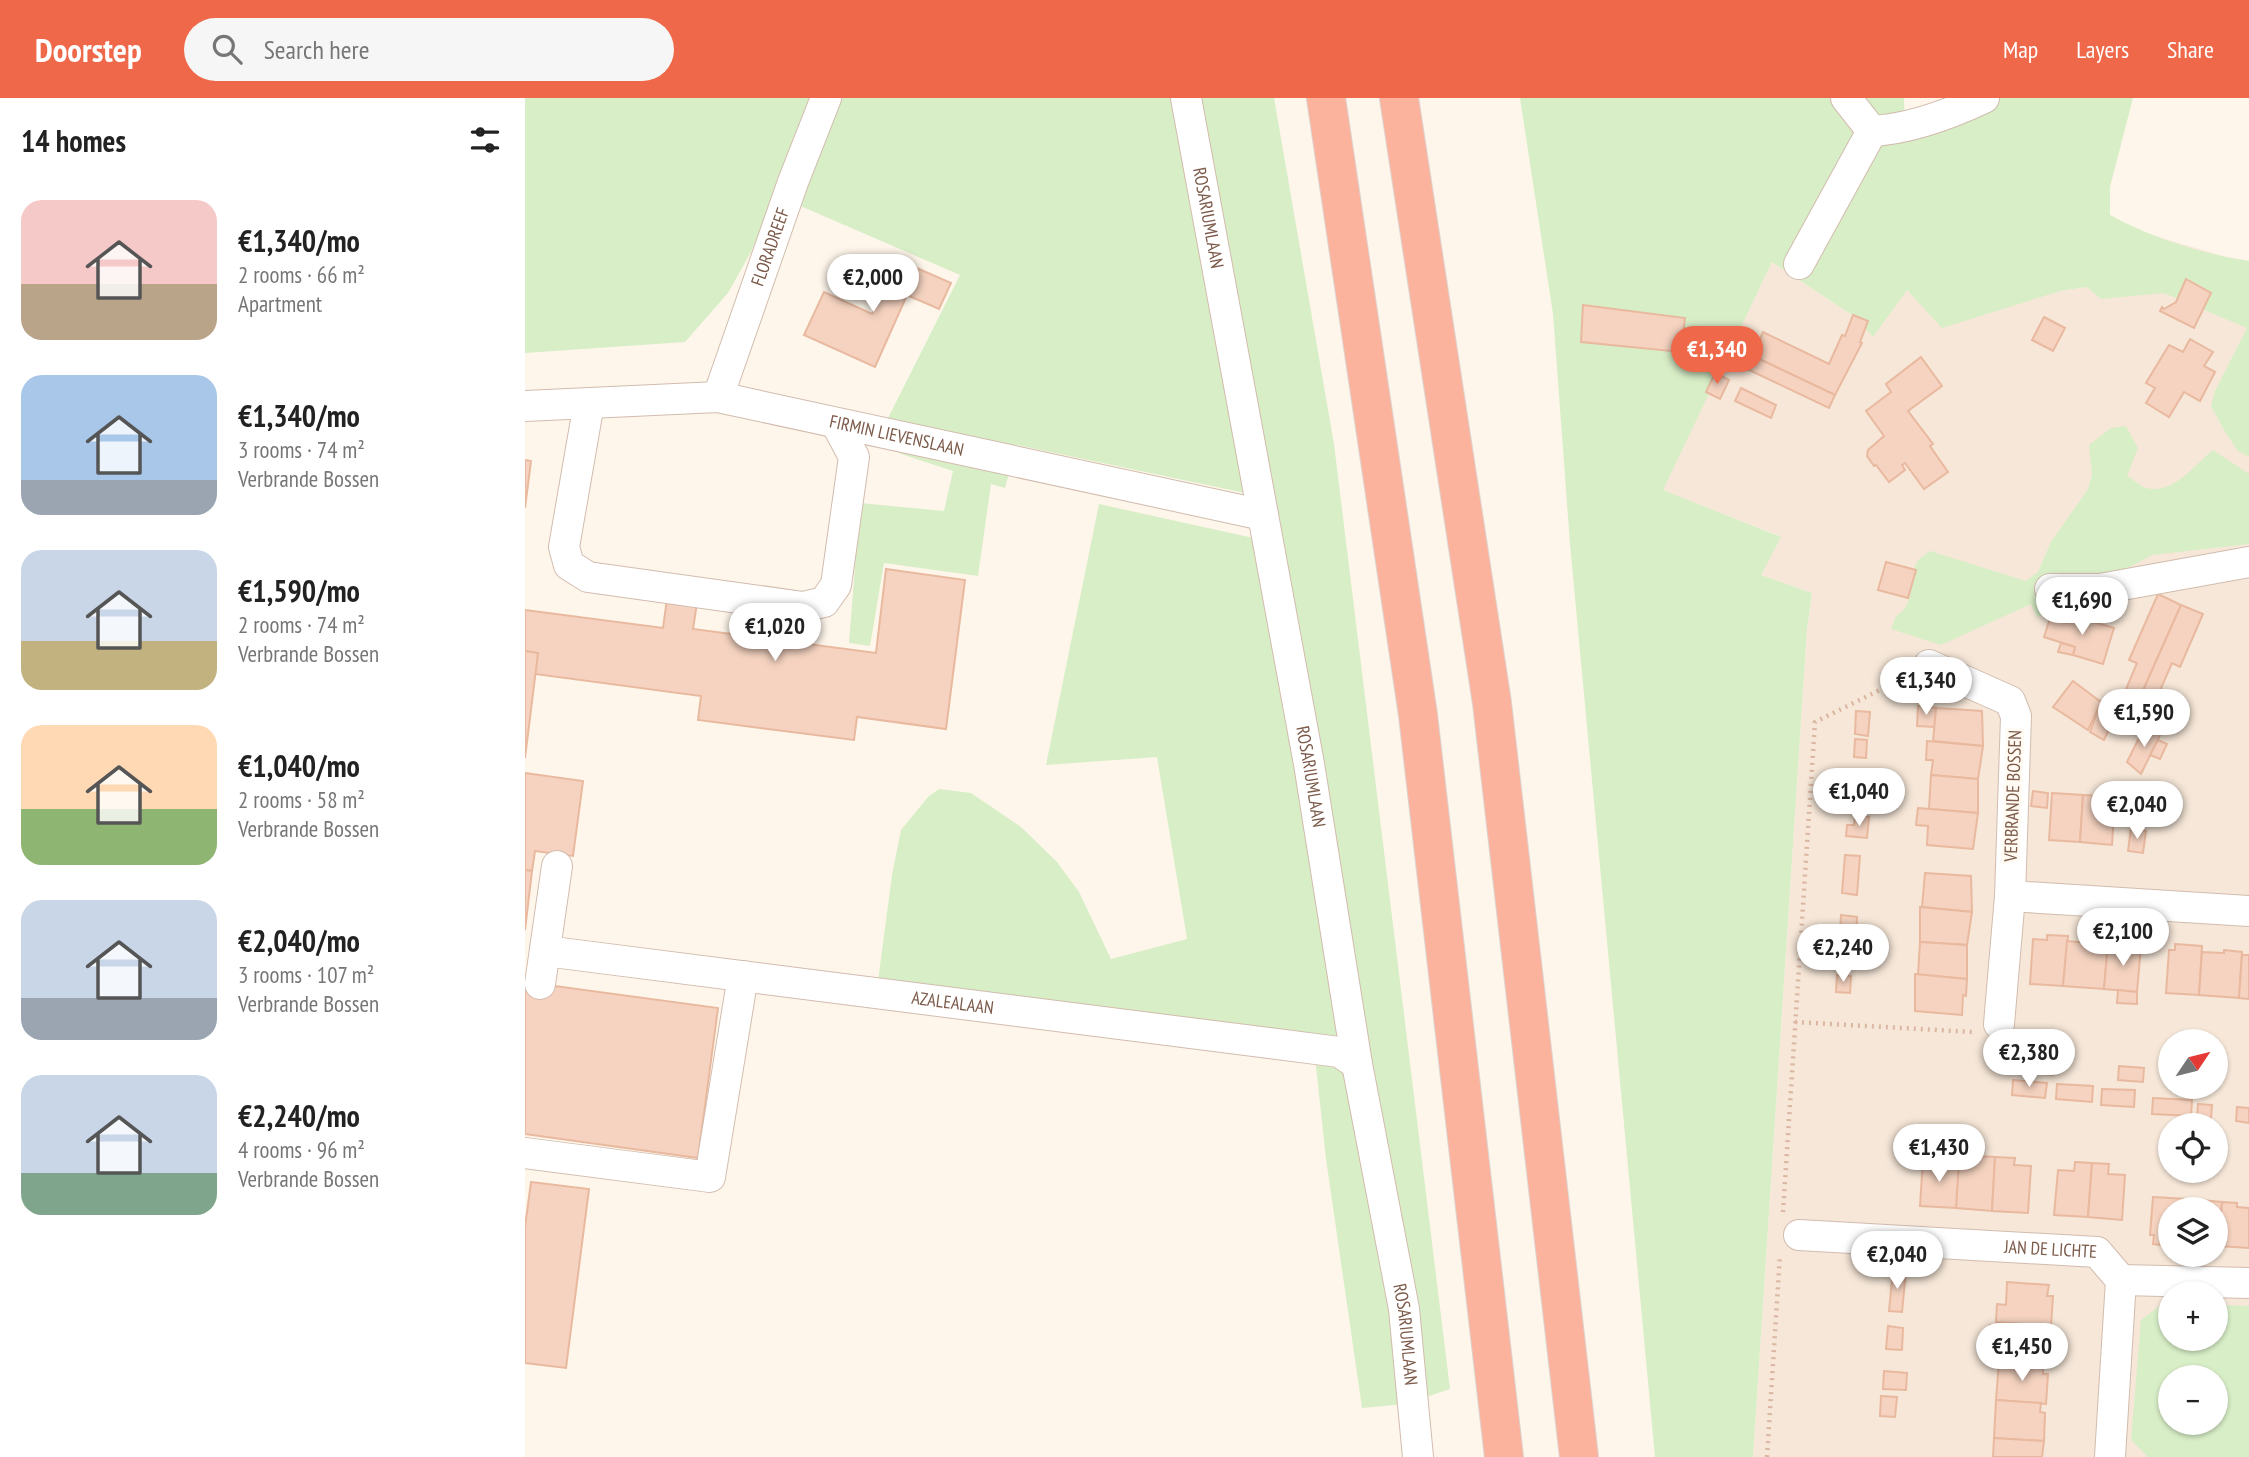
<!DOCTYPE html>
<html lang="en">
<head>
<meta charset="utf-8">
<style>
	body { margin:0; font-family:"PT Sans Narrow",sans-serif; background:#f6f6f6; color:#222; height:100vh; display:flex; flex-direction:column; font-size:26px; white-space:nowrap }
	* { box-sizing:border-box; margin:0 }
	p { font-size:23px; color:#767676 }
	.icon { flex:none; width:38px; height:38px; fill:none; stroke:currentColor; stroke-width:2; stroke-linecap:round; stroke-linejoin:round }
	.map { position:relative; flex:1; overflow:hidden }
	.details { display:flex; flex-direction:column; background:#fff; width:525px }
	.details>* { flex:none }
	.needle { width:46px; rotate:55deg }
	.tools { position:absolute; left:1633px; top:931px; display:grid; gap:14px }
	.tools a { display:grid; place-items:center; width:70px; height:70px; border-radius:50%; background:#fff; box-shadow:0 2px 5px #0004; font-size:35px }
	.price { position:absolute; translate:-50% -60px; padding:0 16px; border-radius:24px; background:#fff; color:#222; font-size:23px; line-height:46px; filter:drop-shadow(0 2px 4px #0008) }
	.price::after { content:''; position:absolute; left:50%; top:42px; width:21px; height:16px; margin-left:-10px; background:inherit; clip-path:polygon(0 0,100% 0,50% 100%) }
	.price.current { background:#ee6849; color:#fff }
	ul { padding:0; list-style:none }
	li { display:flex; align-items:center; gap:21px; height:175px; padding:0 21px }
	li span { display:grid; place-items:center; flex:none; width:196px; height:140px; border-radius:21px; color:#555 }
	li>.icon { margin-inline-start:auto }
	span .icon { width:84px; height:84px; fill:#fffc; stroke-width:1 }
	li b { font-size:30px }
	h2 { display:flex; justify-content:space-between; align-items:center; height:84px; padding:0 21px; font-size:30px }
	header { display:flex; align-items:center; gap:42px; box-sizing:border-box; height:98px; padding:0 35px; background:#ee6849; color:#fff }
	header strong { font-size:33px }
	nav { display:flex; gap:38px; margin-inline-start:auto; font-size:24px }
	.search { width:490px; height:63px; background:#f6f6f6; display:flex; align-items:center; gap:18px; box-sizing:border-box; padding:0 24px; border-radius:38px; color:#767676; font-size:26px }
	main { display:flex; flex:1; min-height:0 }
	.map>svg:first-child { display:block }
</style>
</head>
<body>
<header>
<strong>Doorstep</strong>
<div class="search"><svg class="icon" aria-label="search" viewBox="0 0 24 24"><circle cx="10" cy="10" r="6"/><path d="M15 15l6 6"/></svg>Search here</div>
<nav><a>Map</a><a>Layers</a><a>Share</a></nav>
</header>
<main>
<section class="details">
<h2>14 homes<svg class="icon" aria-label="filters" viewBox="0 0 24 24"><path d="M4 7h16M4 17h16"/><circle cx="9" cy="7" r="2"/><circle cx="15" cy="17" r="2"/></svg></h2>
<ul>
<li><span style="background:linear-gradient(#f6c9c9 60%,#b9a48a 0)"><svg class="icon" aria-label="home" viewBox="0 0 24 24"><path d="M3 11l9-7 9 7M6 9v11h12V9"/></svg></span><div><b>€1,340/mo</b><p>2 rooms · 66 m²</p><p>Apartment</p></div></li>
<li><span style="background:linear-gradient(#a9c7e8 75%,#9aa5b1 0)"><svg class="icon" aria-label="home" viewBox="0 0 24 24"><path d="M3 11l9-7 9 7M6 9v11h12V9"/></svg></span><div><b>€1,340/mo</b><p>3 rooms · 74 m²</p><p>Verbrande Bossen</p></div></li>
<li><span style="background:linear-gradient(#c9d6e8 65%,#c2b280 0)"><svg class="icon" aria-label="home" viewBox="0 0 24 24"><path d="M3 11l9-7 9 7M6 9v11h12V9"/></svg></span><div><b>€1,590/mo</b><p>2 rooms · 74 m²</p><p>Verbrande Bossen</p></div></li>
<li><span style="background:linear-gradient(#ffd9b3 60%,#8fb573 0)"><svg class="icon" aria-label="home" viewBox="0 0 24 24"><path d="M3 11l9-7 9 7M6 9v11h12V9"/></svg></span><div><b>€1,040/mo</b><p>2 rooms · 58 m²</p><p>Verbrande Bossen</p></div></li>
<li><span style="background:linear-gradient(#c9d6e8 70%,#9aa5b1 0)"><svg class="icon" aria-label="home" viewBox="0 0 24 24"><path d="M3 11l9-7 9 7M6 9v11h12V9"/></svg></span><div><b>€2,040/mo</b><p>3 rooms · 107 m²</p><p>Verbrande Bossen</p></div></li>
<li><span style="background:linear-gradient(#c9d6e8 70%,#7fa58c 0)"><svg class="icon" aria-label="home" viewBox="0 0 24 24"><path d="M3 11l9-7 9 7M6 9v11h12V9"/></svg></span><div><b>€2,240/mo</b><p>4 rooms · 96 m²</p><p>Verbrande Bossen</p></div></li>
</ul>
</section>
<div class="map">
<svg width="1724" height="1359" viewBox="0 0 1724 1359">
	<rect width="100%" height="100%" fill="#fef6ea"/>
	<path fill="#f6e7d8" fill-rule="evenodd" d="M1585,117L1604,128L1633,139L1701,159L1724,163V1359H1228L1282,531L1287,495L1236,477L1255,438L1137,392L1247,164L1330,219L1382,191L1535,193L1562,189ZM1645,943H1690V989H1645ZM1645,1027H1690V1073H1645ZM1645,1111H1690V1157H1645ZM1645,1195H1690V1241H1645ZM1645,1279H1690V1325H1645Z"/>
	<g fill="#d8eec7" fill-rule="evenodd">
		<path d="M0,0H749L809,346L925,1291L880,1306L837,1310L801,1061L790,959L353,883L367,777L376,732L403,699L414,691L446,695L496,729L532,764L554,794L586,861L662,841L632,659L521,667L574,406L742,443L739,399L492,347L480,390L466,386L453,478L359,465L345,548L324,545L335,405L419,413L428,373L376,356L354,338L435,177L250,97L226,154L203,195L160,244L0,255Z"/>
		<path d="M995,0H1379L1380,32L1425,0H1608L1585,89V117C1627,140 1677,156 1724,163V359L1713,353L1699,332L1686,308L1690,293L1722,230L1639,195L1576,201L1562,189L1535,193L1417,230L1382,192L1348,239L1330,219L1247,164L1138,392L1256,439L1236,477L1287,495L1282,531L1228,1359H1130L1045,446L1028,216Z"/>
		<path d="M1601,328L1613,350L1602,378C1608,381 1615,388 1621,390C1649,397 1670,366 1688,352L1724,376V446L1627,457L1512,519L1506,506L1416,547L1366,531L1371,518C1391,507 1383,482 1392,464C1394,460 1401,456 1405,453L1501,483L1513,474L1526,444L1563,391L1567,377L1564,347L1586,330Z"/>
		<path d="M1637,1206H1645V1241H1690L1691,1207L1724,1208V1359H1623L1606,1342L1616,1222ZM1690,1279V1325H1645V1279Z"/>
	</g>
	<g fill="#f5d3c0" stroke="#e9b99f" stroke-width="2">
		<path d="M371,161L426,185L414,211L382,197L350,269L279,237L299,194L347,216Z"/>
		<path d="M1661,181L1686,195L1669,230L1635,213L1637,209L1639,211L1651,204Z"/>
		<path d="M1058,207L1160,220L1156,254L1056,244Z"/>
		<path d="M1328,217L1343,223L1335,244L1337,245L1310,297L1228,258L1238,234L1304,266L1317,237L1320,238Z"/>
		<path d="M1519,219L1540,230L1528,253L1507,242Z"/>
		<path d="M1665,241L1688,254L1679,268L1690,274L1675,303L1659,294L1644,319L1621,305L1630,290L1621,285L1644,247L1658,254Z"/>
		<path d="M1228,258L1310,297L1304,310L1222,271Z"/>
		<path d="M1396,259L1417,288L1383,313L1408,346L1405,348L1423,374L1399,391L1380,365L1377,367L1380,372L1364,384L1351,367L1349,368L1342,358L1343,352L1359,338L1341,313L1366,294L1361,286Z"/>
		<path d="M1190,275L1204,282L1195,301L1181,294Z"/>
		<path d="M1216,290L1251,307L1246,320L1210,303Z"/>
		<path d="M0,362L6,363L0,410Z"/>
		<path d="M1361,464L1391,472L1383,500L1353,492Z"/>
		<path d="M361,471L440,482L421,631L332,619L329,642L173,622L176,598L10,576L13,555L0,553V512L138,530L142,501L172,505L168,531L351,555Z"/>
		<path d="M1633,496L1656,507L1608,615L1594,608L1612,565L1604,562Z"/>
		<path d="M1656,507L1678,516L1655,569L1647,565L1626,613L1612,606Z"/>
		<path d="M1544,517L1589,530L1578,566L1548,557L1550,549L1519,539L1524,523L1529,521L1542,525Z"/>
		<path d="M1536,545L1550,549L1548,557L1533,554Z"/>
		<path d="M0,553L13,555L0,660Z"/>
		<path d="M1548,583L1576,604L1563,632L1528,609Z"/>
		<path d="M1576,603L1593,612L1579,642L1565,634Z"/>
		<path d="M1393,608L1411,610L1410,629L1392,628Z"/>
		<path d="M1411,610L1457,613L1458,648L1408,643Z"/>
		<path d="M1331,613L1345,614L1343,638L1330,636Z"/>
		<path d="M1620,628L1636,635L1616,676L1602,664Z"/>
		<path d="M1330,641L1342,642L1341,660L1329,659Z"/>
		<path d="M1633,642L1642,646L1635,661L1625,657Z"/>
		<path d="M1402,643L1458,648L1453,681L1406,677L1408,662H1401Z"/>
		<path d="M0,675L58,683L48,758L10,753L7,773L0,772Z"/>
		<path d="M1406,677L1453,681V715L1404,711Z"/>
		<path d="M1508,693L1523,695L1522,710L1506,708Z"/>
		<path d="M1527,695L1558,697L1555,744L1524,742Z"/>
		<path d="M1558,697L1590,699L1587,747L1555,744Z"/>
		<path d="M1393,710L1453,715L1448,751L1402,747L1403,728L1391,727Z"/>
		<path d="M1330,718L1344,719L1342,740L1321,738L1322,727H1329Z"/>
		<path d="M1606,730L1621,733L1618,755L1603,753Z"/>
		<path d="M1320,757L1335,758L1332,797L1317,795Z"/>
		<path d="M0,772L7,773L0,832Z"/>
		<path d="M1400,775L1446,778L1447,814L1397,809Z"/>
		<path d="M1395,809L1447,814L1442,847L1395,844Z"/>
		<path d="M1316,817L1332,819L1331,837L1315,835Z"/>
		<path d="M1522,837L1543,838L1538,888L1505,886L1508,841L1522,842Z"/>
		<path d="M1314,842L1331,843L1330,857L1313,856Z"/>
		<path d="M1564,842L1583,844L1579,891L1538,888L1542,843L1564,845Z"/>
		<path d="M1395,844L1442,847V881L1393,877Z"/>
		<path d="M1583,846L1616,848L1612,894L1579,891Z"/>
		<path d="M1650,846L1677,848L1674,897L1641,895L1644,852H1650Z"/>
		<path d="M1699,852L1717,854L1714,900L1674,897L1677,854L1699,855Z"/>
		<path d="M1717,857H1724V901L1714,900Z"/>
		<path d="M1390,876L1442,881L1441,898L1438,897L1437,917L1390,913Z"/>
		<path d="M1312,877L1326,878L1325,895L1311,894Z"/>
		<path d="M0,884L193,910L173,1060L0,1036Z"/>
		<path d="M1593,892L1612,894V906L1592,905Z"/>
		<path d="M1502,960L1529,962L1528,977L1501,975Z"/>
		<path d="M1594,968L1619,970L1618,984L1593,982Z"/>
		<path d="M1488,982L1522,985L1520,1000L1487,997Z"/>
		<path d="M1532,986L1568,988L1567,1004L1531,1001Z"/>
		<path d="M1577,991L1610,992L1609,1009L1576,1007Z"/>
		<path d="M1628,1000L1667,1002L1666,1018L1627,1016Z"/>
		<path d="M1673,1006L1687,1007L1686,1021H1672Z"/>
		<path d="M1712,1009L1724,1010V1025L1711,1023Z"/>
		<path d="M1452,1058L1470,1059L1467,1113L1431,1110L1434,1063L1451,1064Z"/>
		<path d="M1470,1059L1490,1060L1489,1067L1506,1068L1503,1115L1467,1113Z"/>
		<path d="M1398,1061L1434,1063L1431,1110L1395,1108Z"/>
		<path d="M1550,1064L1567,1065L1563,1119L1529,1117L1533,1072L1549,1073Z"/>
		<path d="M1567,1065L1584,1066L1583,1076L1600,1077L1597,1122L1563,1119Z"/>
		<path d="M6,1084L64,1091L41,1270L0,1265V1129Z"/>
		<path d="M1628,1099L1662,1101L1661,1111H1645V1148L1628,1146L1629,1137H1625Z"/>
		<path d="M1662,1101L1697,1104L1694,1148H1690V1111H1661Z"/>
		<path d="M1697,1104L1712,1105V1109L1724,1110V1150L1694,1148Z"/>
		<path d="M1368,1172L1381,1173L1377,1214L1364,1213Z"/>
		<path d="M1482,1184L1524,1187L1522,1198H1528L1526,1228L1471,1224L1472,1206L1481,1207Z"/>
		<path d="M1476,1225L1526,1228L1524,1257L1519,1256L1518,1266L1474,1263Z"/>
		<path d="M1465,1227H1476L1474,1261L1463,1260Z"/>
		<path d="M1363,1228L1378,1230L1377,1252L1361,1251Z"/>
		<path d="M1474,1263L1518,1266V1276H1523L1521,1306L1471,1302Z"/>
		<path d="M1359,1273L1382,1275L1381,1292L1358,1291Z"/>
		<path d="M1356,1298L1372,1299L1370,1319L1355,1318Z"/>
		<path d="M1471,1302L1516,1305L1515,1314L1520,1315L1519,1343L1469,1340Z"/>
		<path d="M1469,1340L1519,1343L1517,1359H1468Z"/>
	</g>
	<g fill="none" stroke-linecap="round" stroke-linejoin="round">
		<defs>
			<g id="minor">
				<path id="s1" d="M661,0L784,666L832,966L879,1211L893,1359"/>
				<path d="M1321,0L1347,33C1385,31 1425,16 1459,0"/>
				<path d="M1274,166L1347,33"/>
				<path id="s2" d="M193,299L268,84L301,0"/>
				<path d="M64,305L39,449L44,467L63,479L278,509L299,504L311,487L329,359L312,327"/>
				<path id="s3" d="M0,308L193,299L738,417"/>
				<path d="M1525,491H1575L1724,464"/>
				<path d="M1404,567L1485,603L1491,618L1485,798L1724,813"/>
				<path id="s4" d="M20,853L814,954L832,966"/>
				<path d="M15,886L32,768"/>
				<path d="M1474,926L1485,798"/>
				<path d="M0,1055L185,1079L218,878"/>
				<path id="s5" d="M1274,1137L1572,1154L1596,1182L1585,1359"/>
				<path d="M1596,1182L1724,1185"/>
			</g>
			<g id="highway">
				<path d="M801,0L893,617L979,1359"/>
				<path d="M874,0L967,605L1054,1359"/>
			</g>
		</defs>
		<use href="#minor" stroke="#d2bcae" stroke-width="32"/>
		<use href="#highway" stroke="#ddd4d0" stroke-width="40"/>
		<g stroke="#dbb6a2" stroke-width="4.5" stroke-dasharray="2 5" stroke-linecap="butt">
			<path d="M1270,924L1448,934"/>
			<path d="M1258,1114L1290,624L1379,580"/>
			<path d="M1242,1359L1255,1157"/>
		</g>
		<use href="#minor" stroke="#fff" stroke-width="30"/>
		<use href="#highway" stroke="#fbb39e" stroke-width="38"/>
	</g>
	<g text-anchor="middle" stroke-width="6" stroke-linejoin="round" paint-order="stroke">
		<g font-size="18" fill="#7c5a4a" stroke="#fffaf2">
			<text dy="6" stroke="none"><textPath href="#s1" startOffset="122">ROSARIUMLAAN</textPath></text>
			<text dy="6" stroke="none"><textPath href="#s2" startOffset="159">FLORADREEF</textPath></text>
			<text dy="6" stroke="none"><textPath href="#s3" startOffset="376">FIRMIN LIEVENSLAAN</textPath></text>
			<text dy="6" stroke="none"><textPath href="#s1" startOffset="690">ROSARIUMLAAN</textPath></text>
			<text transform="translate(1488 698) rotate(-88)" y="6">VERBRANDE BOSSEN</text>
			<text dy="6" stroke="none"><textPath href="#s4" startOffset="411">AZALEALAAN</textPath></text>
			<text dy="6" stroke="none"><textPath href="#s5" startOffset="252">JAN DE LICHTE</textPath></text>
			<text dy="6" stroke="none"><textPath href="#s1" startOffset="1256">ROSARIUMLAAN</textPath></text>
		</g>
	</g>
</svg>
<div class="tools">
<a><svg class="needle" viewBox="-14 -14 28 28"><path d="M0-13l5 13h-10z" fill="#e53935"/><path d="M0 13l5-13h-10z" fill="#767676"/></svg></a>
<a><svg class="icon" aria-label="locate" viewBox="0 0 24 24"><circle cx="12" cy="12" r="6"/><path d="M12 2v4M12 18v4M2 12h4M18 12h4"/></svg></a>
<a><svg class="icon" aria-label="layers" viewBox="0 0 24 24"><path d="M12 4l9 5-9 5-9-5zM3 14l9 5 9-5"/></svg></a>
<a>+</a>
<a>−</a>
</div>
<b class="price" style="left:348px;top:216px">€2,000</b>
<b class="price current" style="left:1192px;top:288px">€1,340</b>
<b class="price" style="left:1557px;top:539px">€1,690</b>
<b class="price" style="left:250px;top:565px">€1,020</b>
<b class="price" style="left:1401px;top:619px">€1,340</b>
<b class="price" style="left:1619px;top:651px">€1,590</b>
<b class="price" style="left:1334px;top:730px">€1,040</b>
<b class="price" style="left:1612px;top:743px">€2,040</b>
<b class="price" style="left:1598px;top:870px">€2,100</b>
<b class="price" style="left:1318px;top:886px">€2,240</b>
<b class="price" style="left:1504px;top:991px">€2,380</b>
<b class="price" style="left:1414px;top:1086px">€1,430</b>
<b class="price" style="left:1372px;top:1193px">€2,040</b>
<b class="price" style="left:1497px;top:1285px">€1,450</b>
</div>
</main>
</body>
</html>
